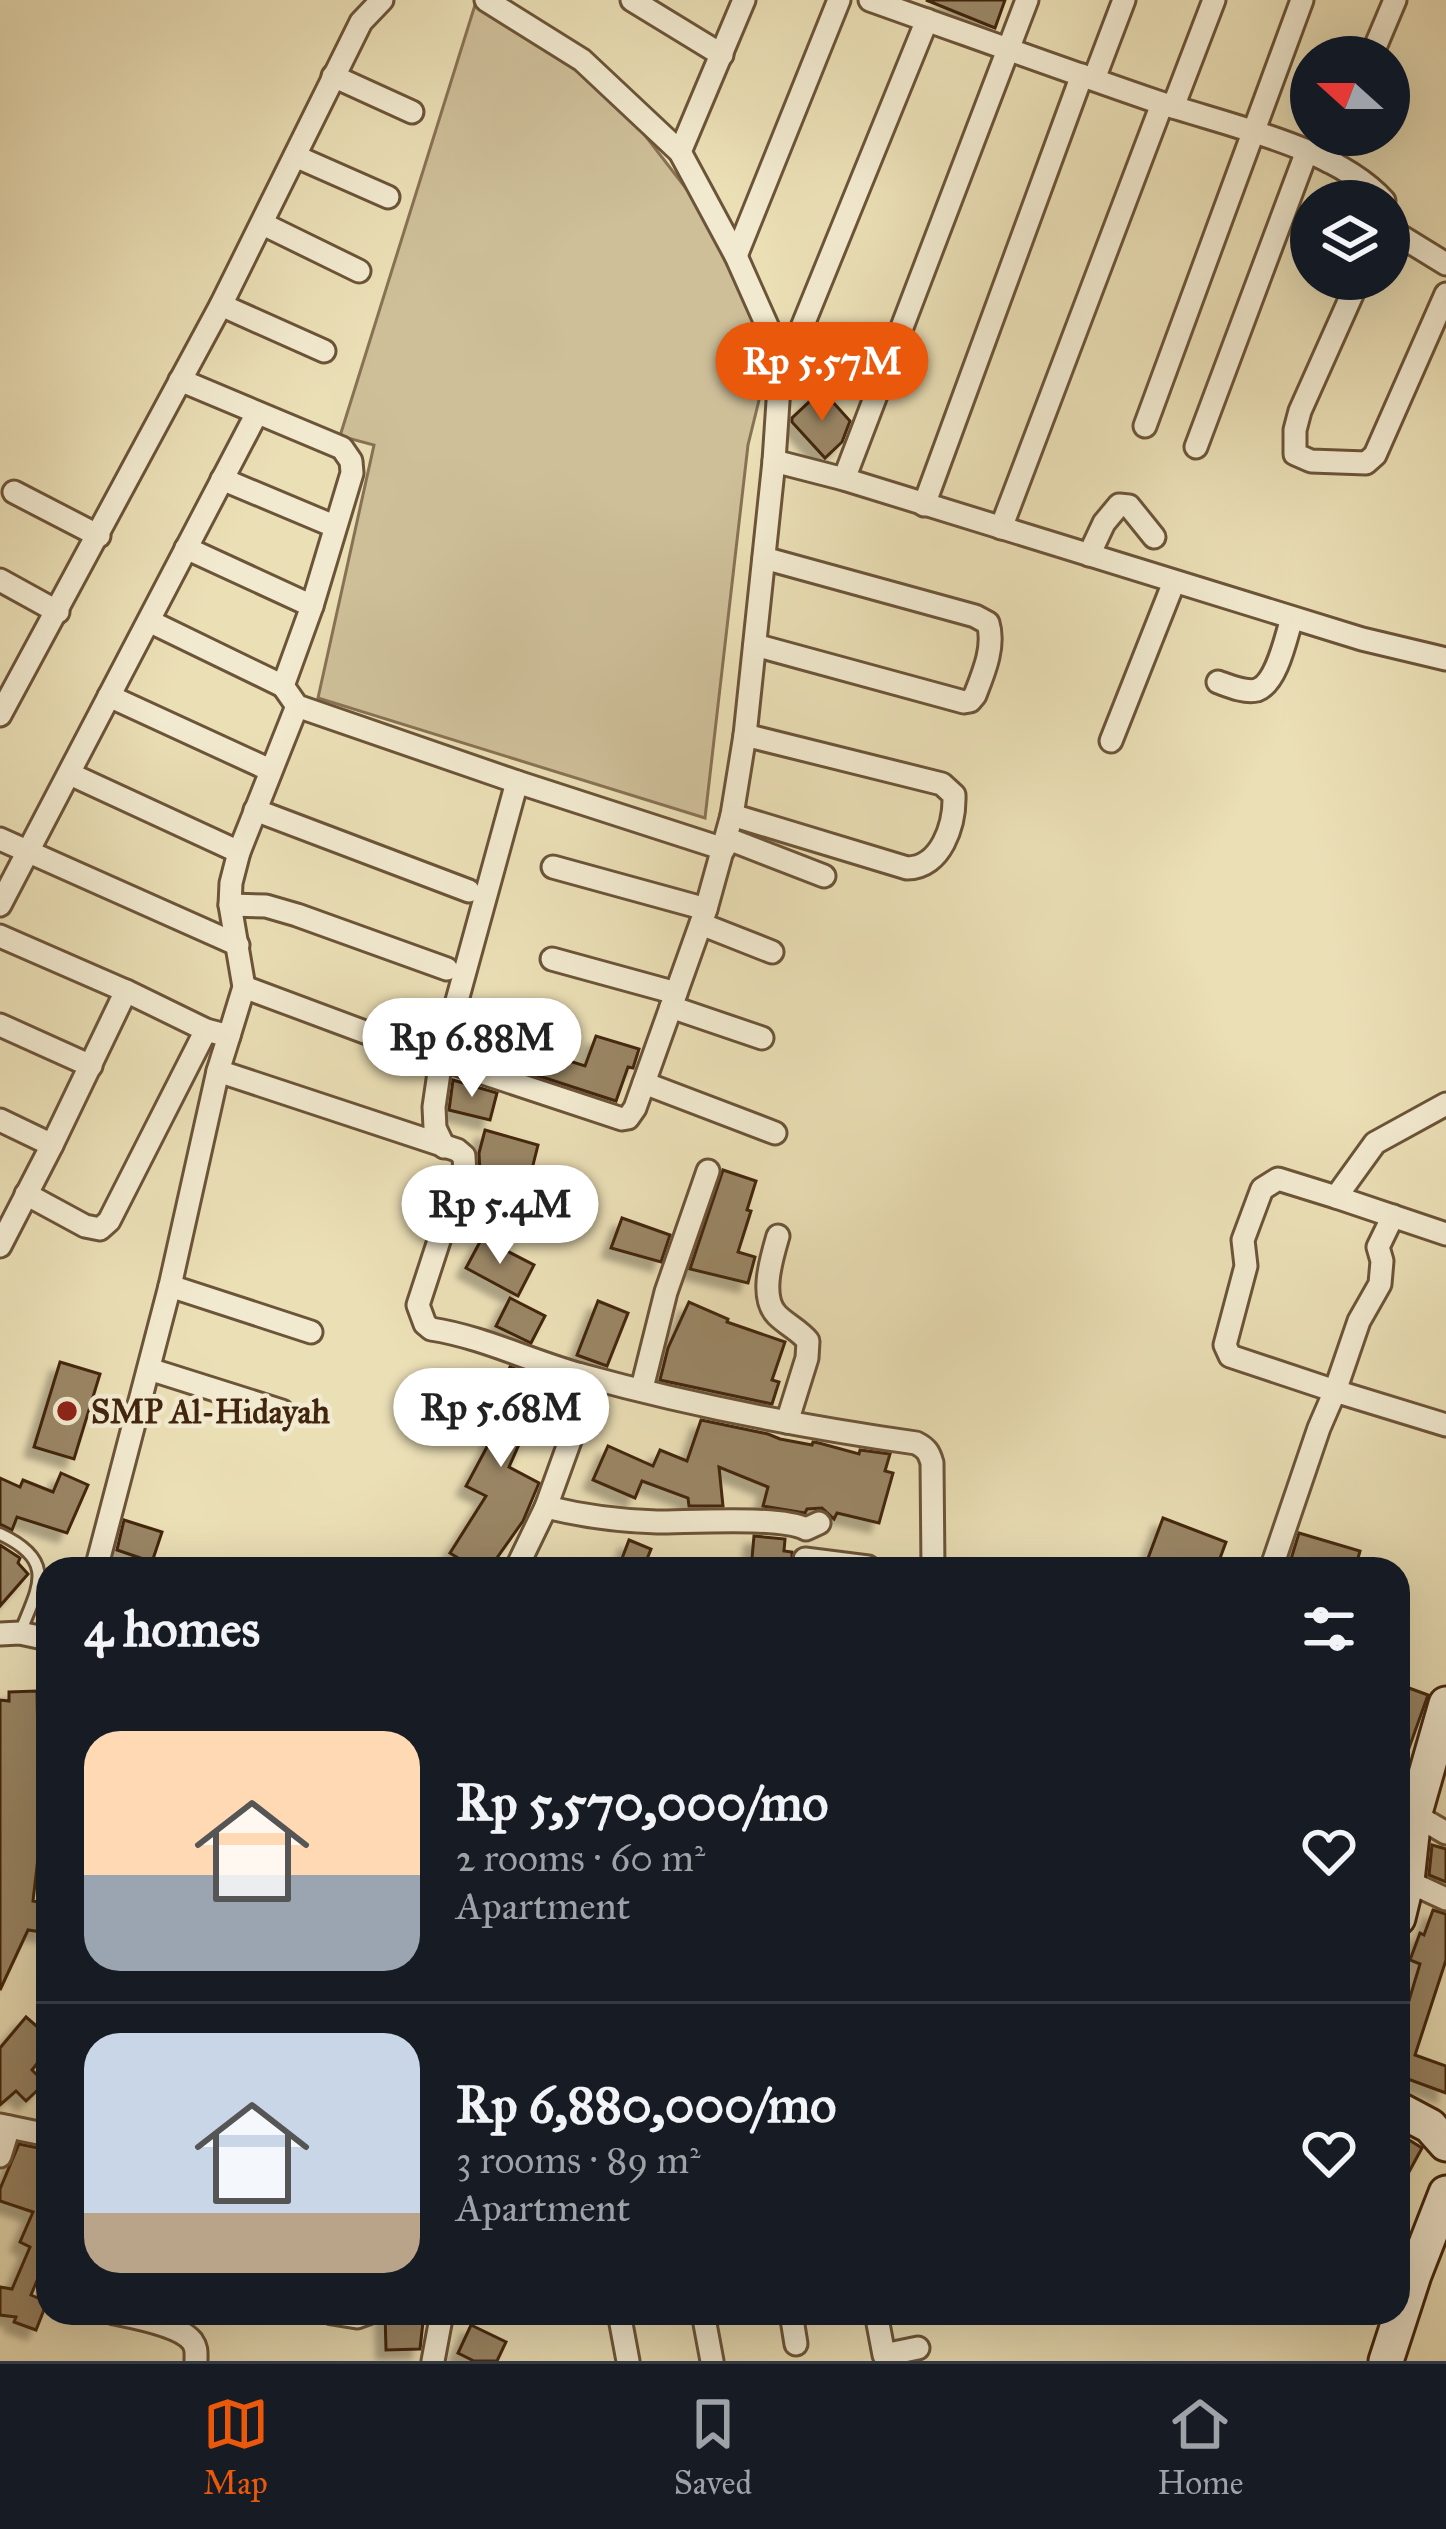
<!DOCTYPE html>
<html lang="en">
<head>
<meta charset="utf-8">
<style>
	body { margin:0; font-family:"IM FELL Great Primer",serif; background:#20242c; color:#f1f3f6; height:100vh; display:flex; flex-direction:column; font-size:45px; white-space:nowrap }
	* { box-sizing:border-box; margin:0 }
	p { font-size:39px; color:#9ea1a6 }
	.icon { flex:none; width:66px; height:66px; fill:none; stroke:currentColor; stroke-width:2; stroke-linecap:round; stroke-linejoin:round }
	.map { position:relative; flex:1; overflow:hidden }
	.panel { position:absolute; left:36px; top:1557px; width:1374px; height:768px; display:flex; flex-direction:column; background:#171b24; border-radius:36px; box-shadow:0 12px 48px #0002 }
	.panel>* { flex:none }
	.needle { width:78px; rotate:291deg }
	.controls { position:absolute; left:1290px; top:36px; display:grid; gap:24px }
	.controls a { display:grid; place-items:center; width:120px; height:120px; border-radius:50%; background:#171b24; box-shadow:0 12px 48px #0002; font-size:60px }
	.price { position:absolute; translate:-50% -102px; padding:0 27px; border-radius:42px; background:#fff; color:#222; font-size:39px; line-height:78px; filter:drop-shadow(0 3px 6px #0008) }
	.price::after { content:''; position:absolute; left:50%; top:72px; width:36px; height:27px; margin-left:-18px; background:inherit; clip-path:polygon(0 0,100% 0,50% 100%) }
	.price.selected { background:#ea580c; color:#fff }
	ul { padding:0; list-style:none }
	li { display:flex; align-items:center; gap:36px; height:300px; padding:0 48px }
	li+li { border-top:3px solid #363941 }
	li span { display:grid; place-items:center; flex:none; width:336px; height:240px; border-radius:36px; color:#555 }
	li>.icon { margin-inline-start:auto }
	span .icon { width:144px; height:144px; fill:#fffc; stroke-width:1 }
	li b { font-size:51px }
	h2 { display:flex; justify-content:space-between; align-items:center; height:144px; padding:0 48px; font-size:51px }
	.tabs { display:flex; justify-content:space-around; align-items:center; height:168px; border-top:3px solid #363941; background:#171b24; font-size:33px; color:#9ea1a6 }
	.tabs a { display:grid; justify-items:center; gap:6px }
	.tabs .selected { color:#ea580c }
	.map>svg:first-child { display:block }
</style>
</head>
<body>
<div class="map">
<svg width="1446" height="2361" viewBox="0 0 1446 2361">
	<defs>
		<filter id="shadow"><feDropShadow dx="-9" dy="9" stdDeviation="3" flood-color="#0004"/></filter>
	</defs>
	<rect width="100%" height="100%" fill="#ebdfb6"/>
	<filter id="stains"><feTurbulence type="fractalNoise" baseFrequency=".00167" numOctaves="4"/><feColorMatrix values="0 0 0 0 .2 0 0 0 0 .09 0 0 0 0 .02 0 0 0 .5 -.17"/></filter>
	<radialGradient id="worn" r=".72"><stop offset=".6" stop-color="#630" stop-opacity="0"/><stop offset="1" stop-color="#630" stop-opacity=".3"/></radialGradient>
	<path fill="#cebf99" stroke="#887254" stroke-width="3" d="M475,5L610,90L729,244L773,343L748,445L705,818L318,698L374,445L340,436Z"/>
	<g fill="#9a8665" stroke="#42250e" stroke-width="3" filter="url(#shadow)">
		<path d="M926,0H1005L995,28Z"/>
		<path d="M822,390L850,421L842,442L825,458L792,422V418Z"/>
		<path d="M513,1029L551,1044L547,1054L585,1066L596,1036L639,1049L633,1068L628,1067L616,1101L499,1063Z"/>
		<path d="M453,1080L497,1093L490,1120L449,1110Z"/>
		<path d="M485,1130L538,1145L528,1185L480,1172L479,1153Z"/>
		<path d="M723,1170L756,1181L747,1210L751,1211L738,1252L755,1257L748,1283L690,1269Z"/>
		<path d="M622,1218L670,1235L661,1262L611,1248Z"/>
		<path d="M482,1238L534,1265L518,1296L466,1268Z"/>
		<path d="M510,1298L545,1316L531,1343L496,1326Z"/>
		<path d="M598,1301L628,1313L607,1366L577,1355Z"/>
		<path d="M689,1302L728,1319L727,1322L785,1342L772,1380L779,1382L772,1404L660,1380L668,1348Z"/>
		<path d="M60,1362L100,1374L74,1459L34,1447Z"/>
		<path d="M510,1367L551,1382L541,1406L537,1404L509,1467L539,1483L523,1521L489,1569H476L450,1553L486,1496L466,1486L495,1432L470,1421L484,1390L497,1396Z"/>
		<path d="M701,1420L768,1434L780,1439L812,1445L813,1442L819,1443L859,1454L860,1450L890,1454L885,1471L893,1473L879,1523L837,1513L834,1519L822,1508L807,1509L805,1513L763,1506L768,1487L719,1467L723,1506H689L688,1498L642,1481L635,1498L593,1480L608,1446L653,1466L660,1450L687,1461Z"/>
		<path d="M61,1473L88,1485L67,1533L17,1517L12,1530L0,1524V1478L20,1487L23,1480L53,1492Z"/>
		<path d="M1163,1518L1226,1542L1216,1569H1144Z"/>
		<path d="M124,1520L162,1532L152,1562L117,1550Z"/>
		<path d="M1299,1533L1360,1551L1355,1569H1288Z"/>
		<path d="M754,1536L785,1539L784,1551L792,1552V1569H751Z"/>
		<path d="M629,1540L651,1549L643,1569H618Z"/>
		<path d="M0,1545L20,1558L18,1563L28,1574L0,1606Z"/>
		<path d="M1398,1684L1428,1695L1399,1776L1398,1775Z"/>
		<path d="M37,1691L38,1743L48,1744V1771L33,1901L48,1904V1933L28,1930L0,1990V1700L9,1701V1692Z"/>
		<path d="M1432,1845L1446,1849V1882L1429,1875Z"/>
		<path d="M1433,1910L1446,1914V1960L1415,2055L1446,2066V2093L1408,2079L1405,2090L1398,2088V2037L1420,1964L1410,1960L1420,1933L1424,1935Z"/>
		<path d="M26,2017L48,2036V2050L32,2070L45,2083L26,2101L16,2091L0,2105V2048Z"/>
		<path d="M1398,2133L1422,2148L1398,2192Z"/>
		<path d="M19,2144L48,2150V2254L31,2295L47,2302L36,2330L14,2322L16,2317L0,2315V2287L12,2289L30,2247L20,2242L33,2212L0,2201V2189Z"/>
		<path d="M385,2313H424L420,2349L386,2350Z"/>
		<path d="M471,2325L506,2342L497,2361H474L458,2353Z"/>
	</g>
	<g fill="none" stroke-linecap="round" stroke-linejoin="round">
		<defs>
			<path id="lane" d="M0,1534C58,1561 38,1587 20,1633"/>
			<g id="street">
				<path d="M632,0L722,55"/>
				<path d="M870,0C966,34 1062,69 1158,102C1226,125 1336,147 1384,201"/>
				<path d="M1371,57L1395,0"/>
				<path d="M333,76L412,112"/>
				<path d="M1094,79L1124,0"/>
				<path d="M1173,107L1214,0"/>
				<path d="M680,152L744,0"/>
				<path d="M295,156L388,197"/>
				<path d="M1328,161L1339,135"/>
				<path d="M263,224L359,271"/>
				<path d="M1389,229L1446,264"/>
				<path d="M736,256L839,0"/>
				<path d="M1359,279L1300,411L1295,430V454L1311,461L1366,463L1375,455L1446,294"/>
				<path d="M221,305L324,351"/>
				<path d="M781,357L798,337L927,20"/>
				<path d="M180,380L342,448L351,461L352,473L312,606L283,686L297,706L517,782L724,849"/>
				<path d="M1145,426L1302,0"/>
				<path d="M1196,447L1307,151"/>
				<path d="M774,461L844,479L1362,639L1446,659"/>
				<path d="M222,479L334,526"/>
				<path d="M844,479L1027,0"/>
				<path d="M14,492L99,536"/>
				<path d="M924,505L1082,75"/>
				<path d="M1001,528L1162,104"/>
				<path d="M186,548L312,606"/>
				<path d="M1089,555L1104,523L1119,505L1129,506L1154,537"/>
				<path d="M0,580L58,612"/>
				<path d="M149,621L283,686"/>
				<path d="M755,645L964,702L970,701L975,695C984,672 995,646 988,623L975,616L764,558"/>
				<path d="M1218,682C1229,686 1245,693 1257,690C1277,683 1286,637 1292,618"/>
				<path d="M109,696L270,770"/>
				<path d="M0,715L221,305L361,22L382,0"/>
				<path d="M1111,741L1174,582"/>
				<path d="M70,774L239,852"/>
				<path d="M255,810L469,891"/>
				<path d="M732,815L907,868C941,868 955,825 954,795L942,784L745,735"/>
				<path d="M726,838L824,876"/>
				<path d="M0,839L238,945"/>
				<path d="M553,867L706,909"/>
				<path d="M0,905L257,413"/>
				<path d="M230,905L266,906L297,915L447,969"/>
				<path d="M701,924L772,952"/>
				<path d="M0,936L126,991L206,1030L229,1036L244,987L230,905L231,883L239,852L297,706"/>
				<path d="M552,959L676,993"/>
				<path d="M244,987L421,1053"/>
				<path d="M671,1007L762,1038"/>
				<path d="M0,1025L91,1066"/>
				<path d="M441,1059L622,1119L628,1118L635,1108L706,909L732,815L745,735L774,461L781,357L736,256L680,152L582,60L486,0"/>
				<path d="M218,1071L457,1150L464,1156L465,1174L448,1213L418,1305L425,1324L431,1329C483,1337 530,1361 581,1375C690,1405 803,1427 916,1443C926,1448 929,1452 932,1463L933,1569"/>
				<path d="M644,1083L775,1133"/>
				<path d="M1446,1104L1375,1143L1336,1197L1446,1234"/>
				<path d="M0,1120L52,1145"/>
				<path d="M444,1147L435,1128L434,1107L441,1059L517,782"/>
				<path d="M26,1194L85,1226L100,1229L109,1221L206,1030"/>
				<path d="M1336,1197L1278,1179L1262,1189L1243,1240L1246,1266L1225,1345L1230,1356L1335,1391L1359,1321L1380,1284L1382,1261L1378,1247L1393,1216"/>
				<path d="M778,1236C772,1257 759,1297 777,1315C787,1325 799,1330 808,1341L807,1358L787,1422"/>
				<path d="M0,1246L52,1145L126,991"/>
				<path d="M170,1286L311,1332"/>
				<path d="M149,1369L282,1411"/>
				<path d="M642,1388L666,1292L708,1171"/>
				<path d="M546,1507C583,1516 619,1521 657,1522C691,1522 781,1516 806,1529L819,1523"/>
				<path d="M805,1559L868,1567"/>
				<path d="M96,1569L170,1286L218,1071L229,1036"/>
				<path d="M516,1569L546,1507L571,1438L581,1375"/>
				<path d="M1271,1569L1319,1428L1335,1391L1446,1425"/>
				<path d="M0,1634L20,1633L48,1639"/>
				<path d="M1398,1805L1446,1833"/>
				<path d="M1407,1881L1446,1899"/>
				<path d="M0,2125L48,2135"/>
				<path d="M0,2156L9,2127"/>
				<path d="M114,2313C134,2317 179,2325 192,2341C197,2348 196,2353 196,2361"/>
				<path d="M332,2313L357,2317L368,2313"/>
				<path d="M619,2313L628,2361"/>
				<path d="M703,2313L712,2361"/>
				<path d="M791,2313L796,2344"/>
				<path d="M876,2313L884,2355L918,2348"/>
				<path d="M433,2361L442,2313"/>
			</g>
			<g id="secondary">
				<path d="M1398,1918L1407,1881L1414,1816L1446,1704"/>
				<path d="M1398,2109L1430,2126L1446,2144"/>
				<path d="M1386,2361L1414,2275L1446,2193"/>
			</g>
		</defs>
		<use href="#lane" stroke="#6c5438" stroke-width="16"/>
		<use href="#street" stroke="#6c5438" stroke-width="27"/>
		<use href="#secondary" stroke="#42250e" stroke-width="39"/>
		<use href="#lane" stroke="#f2ead0" stroke-width="10"/>
		<use href="#street" stroke="#f2ead0" stroke-width="21"/>
		<use href="#secondary" stroke="#f2ead0" stroke-width="33"/>
	</g>
	<circle fill="#8f2418" stroke="#f2ead0" stroke-width="4.5" cx="67" cy="1411" r="12"/>
	<g text-anchor="middle" stroke-width="9" stroke-linejoin="round" paint-order="stroke">
		<g font-size="33" font-weight="bold" fill="#42250e" stroke="#f2ead0" text-anchor="start">
			<text x="91" y="1423">SMP Al-Hidayah</text>
		</g>
	</g>
	<rect width="100%" height="100%" filter="url(#stains)"/>
	<rect width="100%" height="100%" fill="url(#worn)"/>
</svg>
<div class="controls">
<a><svg class="needle" viewBox="-14 -14 28 28"><path d="M0-13l5 13h-10z" fill="#e53935"/><path d="M0 13l5-13h-10z" fill="#9ea1a6"/></svg></a>
<a><svg class="icon" aria-label="layers" viewBox="0 0 24 24"><path d="M12 4l9 5-9 5-9-5zM3 14l9 5 9-5"/></svg></a>
</div>
<b class="price selected" style="left:822px;top:424px">Rp 5.57M</b>
<b class="price" style="left:472px;top:1100px">Rp 6.88M</b>
<b class="price" style="left:500px;top:1267px">Rp 5.4M</b>
<b class="price" style="left:501px;top:1470px">Rp 5.68M</b>
<section class="panel">
<h2>4 homes<svg class="icon" aria-label="filters" viewBox="0 0 24 24"><path d="M4 7h16M4 17h16"/><circle cx="9" cy="7" r="2"/><circle cx="15" cy="17" r="2"/></svg></h2>
<ul>
<li><span style="background:linear-gradient(#ffd9b3 60%,#9aa5b1 0)"><svg class="icon" aria-label="home" viewBox="0 0 24 24"><path d="M3 11l9-7 9 7M6 9v11h12V9"/></svg></span><div><b>Rp 5,570,000/mo</b><p>2 rooms · 60 m²</p><p>Apartment</p></div><svg class="icon" aria-label="heart" viewBox="0 0 24 24"><path d="M12 20l-8-8c-3-5 5-10 8-4 3-6 11-1 8 4z"/></svg></li>
<li><span style="background:linear-gradient(#c9d6e8 75%,#b9a48a 0)"><svg class="icon" aria-label="home" viewBox="0 0 24 24"><path d="M3 11l9-7 9 7M6 9v11h12V9"/></svg></span><div><b>Rp 6,880,000/mo</b><p>3 rooms · 89 m²</p><p>Apartment</p></div><svg class="icon" aria-label="heart" viewBox="0 0 24 24"><path d="M12 20l-8-8c-3-5 5-10 8-4 3-6 11-1 8 4z"/></svg></li>
</ul>
</section>
</div>
<nav class="tabs">
<a class="selected"><svg class="icon" aria-label="map" viewBox="0 0 24 24"><path d="M3 6l6-2 6 2 6-2v14l-6 2-6-2-6 2zM9 4v14M15 6v14"/></svg>Map</a>
<a><svg class="icon" aria-label="saved" viewBox="0 0 24 24"><path d="M7 4h10v16l-5-4-5 4z"/></svg>Saved</a>
<a><svg class="icon" aria-label="home" viewBox="0 0 24 24"><path d="M3 11l9-7 9 7M6 9v11h12V9"/></svg>Home</a>
</nav>
</body>
</html>
